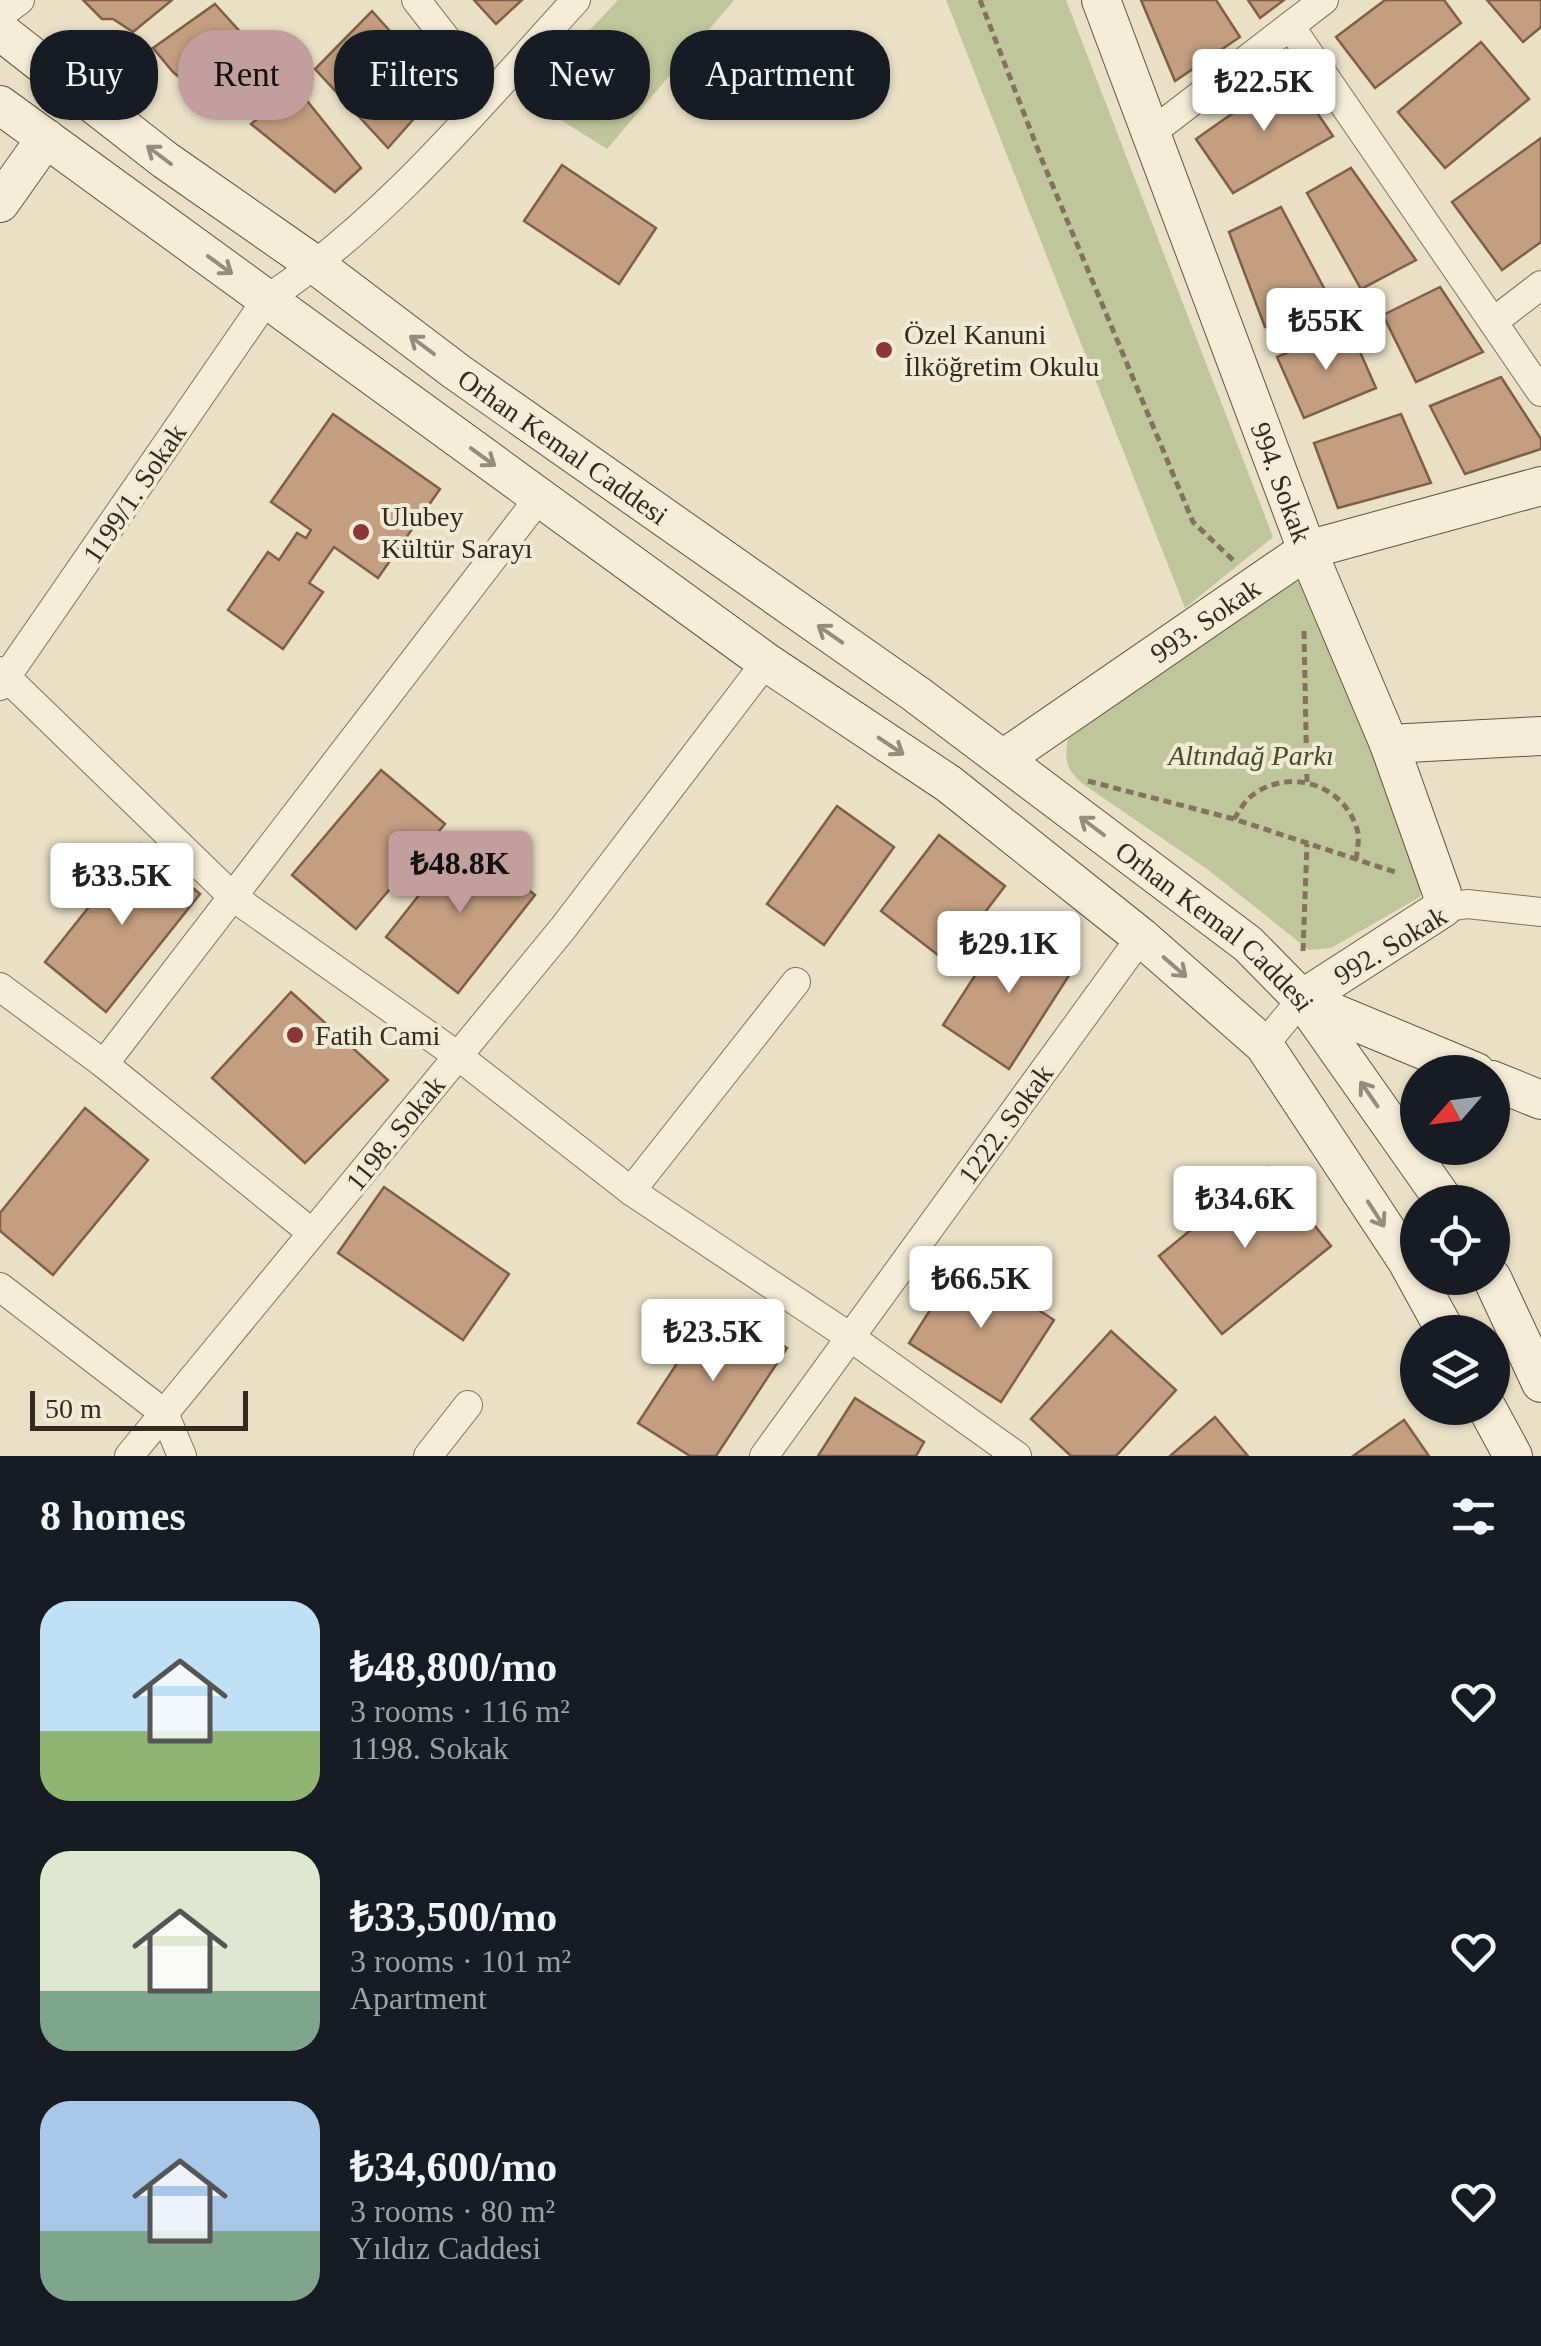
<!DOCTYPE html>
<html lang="en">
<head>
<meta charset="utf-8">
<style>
	body { margin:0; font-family:Georgia,serif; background:#20242c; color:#f1f3f6; height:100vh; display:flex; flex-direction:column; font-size:38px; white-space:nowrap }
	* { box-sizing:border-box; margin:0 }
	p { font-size:32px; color:#9ea1a6 }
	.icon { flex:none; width:55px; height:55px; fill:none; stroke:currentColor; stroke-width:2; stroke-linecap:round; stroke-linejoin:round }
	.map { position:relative; height:1456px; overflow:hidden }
	.side { display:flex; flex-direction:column; background:#171b24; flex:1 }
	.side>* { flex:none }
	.banner { position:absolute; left:30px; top:30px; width:1000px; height:90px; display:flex; gap:20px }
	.needle { width:65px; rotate:242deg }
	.buttons { position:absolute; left:1400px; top:1055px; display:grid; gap:20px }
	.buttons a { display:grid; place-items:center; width:110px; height:110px; border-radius:50%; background:#171b24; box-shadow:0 2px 8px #0004; font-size:50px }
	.scale { position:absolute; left:30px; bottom:25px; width:218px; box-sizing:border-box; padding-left:10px; border:5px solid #342a20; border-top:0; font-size:28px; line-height:35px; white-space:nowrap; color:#342a20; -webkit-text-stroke:8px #f1ead5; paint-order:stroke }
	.price { position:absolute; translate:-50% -85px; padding:0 22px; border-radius:10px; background:#fff; color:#222; font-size:32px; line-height:65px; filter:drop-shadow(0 2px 5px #0008) }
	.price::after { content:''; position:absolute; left:50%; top:60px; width:30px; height:22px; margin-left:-15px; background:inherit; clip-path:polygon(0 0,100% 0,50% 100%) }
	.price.current { background:#c39e9f; color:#111 }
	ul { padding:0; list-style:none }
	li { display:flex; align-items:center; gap:30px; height:250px; padding:0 40px }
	li span { display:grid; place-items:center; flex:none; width:280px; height:200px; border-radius:30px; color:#555 }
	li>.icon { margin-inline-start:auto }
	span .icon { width:120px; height:120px; fill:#fffc; stroke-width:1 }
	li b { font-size:42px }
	h2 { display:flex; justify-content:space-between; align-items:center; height:120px; padding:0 40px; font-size:42px }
	.tag { padding:0 35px; border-radius:40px; background:#171b24; box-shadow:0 2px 8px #0004; font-size:35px; line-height:90px }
	.tag.current { background:#c39e9f; color:#111 }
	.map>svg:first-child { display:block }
</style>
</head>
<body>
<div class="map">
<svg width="1541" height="1456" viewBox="0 0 1541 1456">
	<rect width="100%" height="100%" fill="#e9e0c6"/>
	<g fill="#c0c69b">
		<path d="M618,0H734L607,149L526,98Z"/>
		<path d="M946,0H1066L1273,537L1185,608Z"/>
		<path d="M1303,581L1423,868L1420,897L1331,948L1309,950L1207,869L1083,784C1066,769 1064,761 1068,739L1281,583Z"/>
	</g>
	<g fill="#c39e80" stroke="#7f5f47" stroke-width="2.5">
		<path d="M83,0H172L133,32L113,19H102Z"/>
		<path d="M474,0H522L496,24Z"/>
		<path d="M1141,0H1216L1240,37L1175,81Z"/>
		<path d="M1248,0H1284L1260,18Z"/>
		<path d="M1385,0H1444L1461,23L1375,88L1336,37Z"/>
		<path d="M1487,0H1541V27L1523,42Z"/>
		<path d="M215,4L272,67L217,108L173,72L153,48Z"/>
		<path d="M372,11L441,88L388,148L315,69Z"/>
		<path d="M1481,42L1529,99L1445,168L1398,112Z"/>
		<path d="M1290,73L1333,136L1233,193L1196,139Z"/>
		<path d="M296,87L361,168L335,192L251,124Z"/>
		<path d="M1541,138V242L1502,270L1452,202Z"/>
		<path d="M562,165L656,228L619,284L524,221Z"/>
		<path d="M1351,168L1416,260L1361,289L1307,193Z"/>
		<path d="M1281,207L1333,305L1265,327L1229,232Z"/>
		<path d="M1440,287L1483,352L1416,382L1383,315Z"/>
		<path d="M1349,327L1376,388L1304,418L1277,357Z"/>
		<path d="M1501,377L1541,439V449L1465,474L1430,406Z"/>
		<path d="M333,414L440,489L378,578L334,547L309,583L323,592L283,649L228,610L268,552L279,560L297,533L306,538L311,530L271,502Z"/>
		<path d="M1401,414L1431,483L1338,508L1314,443Z"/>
		<path d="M381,770L445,824L356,929L292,875Z"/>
		<path d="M837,806L894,847L824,945L767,904Z"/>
		<path d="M939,835L1005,886L947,962L881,911Z"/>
		<path d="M463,839L535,895L458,993L386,937Z"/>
		<path d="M139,844L200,894L106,1012L45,962Z"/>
		<path d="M1009,923L1075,966L1009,1069L943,1025Z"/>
		<path d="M291,992L388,1080L305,1163L212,1078Z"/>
		<path d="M85,1108L148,1160L53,1275L0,1231V1213Z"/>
		<path d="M1268,1167L1331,1246L1222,1334L1159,1256Z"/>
		<path d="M384,1187L509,1274L463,1340L338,1253Z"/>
		<path d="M962,1260L1054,1320L1001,1402L909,1343Z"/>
		<path d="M717,1302L787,1348L716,1456H690L638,1423Z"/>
		<path d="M1111,1331L1176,1390L1116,1456H1071L1031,1419Z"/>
		<path d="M855,1398L924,1442L916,1456H818Z"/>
		<path d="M1215,1417L1248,1456H1170Z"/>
		<path d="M1404,1420L1429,1456H1353Z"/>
	</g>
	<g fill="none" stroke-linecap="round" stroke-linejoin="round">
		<defs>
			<g id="street">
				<path d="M416,0L490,95"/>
				<path d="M0,15L20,0"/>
				<path d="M1290,26L1541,392"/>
				<path d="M1151,133L1324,0"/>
				<path d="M1493,322L1541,285"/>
				<path d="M0,671L233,897L458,1056L631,1191L850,1337L1017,1456"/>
				<path d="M0,686L267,299C386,220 480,105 576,0"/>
				<path d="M1443,908L1467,904L1541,912"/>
				<path d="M0,987L104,1064L312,1233"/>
				<path d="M1264,1045L1302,999"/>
				<path d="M104,1064L539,498"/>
				<path d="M631,1191L796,982"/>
				<path d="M0,1287L164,1413L182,1456"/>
				<path d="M129,1456L564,927L766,662"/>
				<path d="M428,1456L468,1405"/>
				<path d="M764,1456L1141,937"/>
			</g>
			<g id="secondary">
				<path id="s1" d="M1101,0L1307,550L1389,744L1442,893L1443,908L1302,999"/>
				<path id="s2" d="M0,31L165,160L317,266L457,372L916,694L1248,944L1302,999L1445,1202"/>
				<path d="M0,105L766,662L949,784L1141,937L1264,1045L1407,1261L1446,1332"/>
				<path d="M0,203L46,138"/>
				<path d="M1389,744L1541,736"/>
				<path id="s3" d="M1003,759L1307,550L1541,486"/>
				<path d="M1303,1000L1476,1072"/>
				<path d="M1492,1080L1541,1100"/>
				<path d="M1492,1278L1541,1383"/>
				<path d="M1487,1408L1513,1456"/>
			</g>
		</defs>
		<use href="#street" stroke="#82725e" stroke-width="30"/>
		<use href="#secondary" stroke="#645441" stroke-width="40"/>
		<g stroke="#82725e" stroke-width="5" stroke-dasharray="8 5" stroke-linecap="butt">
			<path d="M980,0L1042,160L1193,522L1236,563"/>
			<path d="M1304,631L1307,783"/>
			<path d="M1088,781L1234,819L1398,873"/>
			<path d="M1234,819C1238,813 1243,804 1248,799C1284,766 1343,782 1357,829C1360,838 1357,851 1356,860"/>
			<path d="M1303,951L1307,844"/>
		</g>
		<use href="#street" stroke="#f5edd8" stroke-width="28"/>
		<use href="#secondary" stroke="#f5edd8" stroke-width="38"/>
	</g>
	<defs><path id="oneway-shaft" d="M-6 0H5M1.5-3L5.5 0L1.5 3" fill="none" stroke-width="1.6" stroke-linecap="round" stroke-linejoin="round" transform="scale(2.5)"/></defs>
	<g stroke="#948c7c">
		<use href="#oneway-shaft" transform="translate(159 155) rotate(-143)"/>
		<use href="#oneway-shaft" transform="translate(220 265) rotate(36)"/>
		<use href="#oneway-shaft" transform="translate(422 345) rotate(-143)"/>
		<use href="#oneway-shaft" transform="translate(483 457) rotate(36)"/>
		<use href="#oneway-shaft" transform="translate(830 634) rotate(-145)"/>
		<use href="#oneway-shaft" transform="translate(891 746) rotate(34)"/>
		<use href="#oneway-shaft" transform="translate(1092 826) rotate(-143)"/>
		<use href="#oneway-shaft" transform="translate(1175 967) rotate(41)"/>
		<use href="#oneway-shaft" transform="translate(1369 1094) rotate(-125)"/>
		<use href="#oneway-shaft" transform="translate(1376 1214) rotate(57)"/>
	</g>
	<g fill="#8a3735" stroke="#f1ead5" stroke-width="4">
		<circle cx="884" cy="350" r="10"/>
		<circle cx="361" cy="532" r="10"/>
		<circle cx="295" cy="1035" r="10"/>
	</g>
	<g text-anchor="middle" stroke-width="8" stroke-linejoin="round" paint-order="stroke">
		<g font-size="28" fill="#342a20" stroke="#f1ead5" text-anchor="start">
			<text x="904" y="344">Özel Kanuni<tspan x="904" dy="32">İlköğretim Okulu</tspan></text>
			<text x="381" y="526">Ulubey<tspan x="381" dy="32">Kültür Sarayı</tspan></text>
			<text x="315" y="1045">Fatih Cami</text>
		</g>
		<g font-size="28" fill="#342a20" stroke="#f1ead5">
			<text dy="10" stroke="none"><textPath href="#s2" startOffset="700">Orhan Kemal Caddesi</textPath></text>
			<text dy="10" stroke="none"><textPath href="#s1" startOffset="515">994. Sokak</textPath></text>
			<text transform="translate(134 493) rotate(-56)" y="10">1199/1. Sokak</text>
			<text dy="10" stroke="none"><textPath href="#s3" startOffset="245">993. Sokak</textPath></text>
			<text dy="10" stroke="none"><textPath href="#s2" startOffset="1510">Orhan Kemal Caddesi</textPath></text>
			<text transform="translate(1390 945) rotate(-31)" y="10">992. Sokak</text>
			<text transform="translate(1005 1124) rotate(-54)" y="10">1222. Sokak</text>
			<text transform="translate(395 1133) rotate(-51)" y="10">1198. Sokak</text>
		</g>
		<g font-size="28" font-style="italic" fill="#444e29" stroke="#f1ead5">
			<text x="1251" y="765">Altındağ Parkı</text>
		</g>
	</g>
</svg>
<div class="buttons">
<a><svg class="needle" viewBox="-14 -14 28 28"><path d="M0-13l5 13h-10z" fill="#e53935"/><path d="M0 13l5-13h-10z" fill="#9ea1a6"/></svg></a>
<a><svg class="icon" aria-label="locate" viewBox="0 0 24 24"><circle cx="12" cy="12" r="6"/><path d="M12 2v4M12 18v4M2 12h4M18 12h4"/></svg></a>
<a><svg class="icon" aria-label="layers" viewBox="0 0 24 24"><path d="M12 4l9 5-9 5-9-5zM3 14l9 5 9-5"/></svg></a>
</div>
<div class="scale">50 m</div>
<b class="price" style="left:1264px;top:134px">₺22.5K</b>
<b class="price" style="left:1326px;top:373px">₺55K</b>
<b class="price current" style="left:460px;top:916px">₺48.8K</b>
<b class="price" style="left:122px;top:928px">₺33.5K</b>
<b class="price" style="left:1009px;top:996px">₺29.1K</b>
<b class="price" style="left:1245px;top:1251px">₺34.6K</b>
<b class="price" style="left:981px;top:1331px">₺66.5K</b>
<b class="price" style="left:713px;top:1384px">₺23.5K</b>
<div class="banner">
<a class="tag">Buy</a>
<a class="tag current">Rent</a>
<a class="tag">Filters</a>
<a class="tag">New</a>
<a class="tag">Apartment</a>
</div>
</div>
<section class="side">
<h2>8 homes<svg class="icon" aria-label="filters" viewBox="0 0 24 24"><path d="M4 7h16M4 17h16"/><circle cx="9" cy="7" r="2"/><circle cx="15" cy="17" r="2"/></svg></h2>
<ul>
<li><span style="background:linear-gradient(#bfe0f5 65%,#8fb573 0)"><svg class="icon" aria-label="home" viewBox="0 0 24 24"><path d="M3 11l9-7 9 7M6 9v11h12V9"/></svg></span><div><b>₺48,800/mo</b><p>3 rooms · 116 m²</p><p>1198. Sokak</p></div><svg class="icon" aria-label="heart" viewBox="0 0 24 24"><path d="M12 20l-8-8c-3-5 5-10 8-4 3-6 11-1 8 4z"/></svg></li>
<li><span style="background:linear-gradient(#dfe7d0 70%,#7fa58c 0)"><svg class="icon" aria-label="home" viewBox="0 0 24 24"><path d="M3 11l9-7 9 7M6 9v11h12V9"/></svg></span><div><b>₺33,500/mo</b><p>3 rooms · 101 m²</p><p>Apartment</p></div><svg class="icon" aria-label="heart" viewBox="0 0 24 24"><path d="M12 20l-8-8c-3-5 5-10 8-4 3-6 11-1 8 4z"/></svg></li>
<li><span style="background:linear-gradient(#a9c7e8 65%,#7fa58c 0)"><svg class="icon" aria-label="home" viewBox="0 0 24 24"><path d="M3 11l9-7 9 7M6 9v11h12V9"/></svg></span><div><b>₺34,600/mo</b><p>3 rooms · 80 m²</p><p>Yıldız Caddesi</p></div><svg class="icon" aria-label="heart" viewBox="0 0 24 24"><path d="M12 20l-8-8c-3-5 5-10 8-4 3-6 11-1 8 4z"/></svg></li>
</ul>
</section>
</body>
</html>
